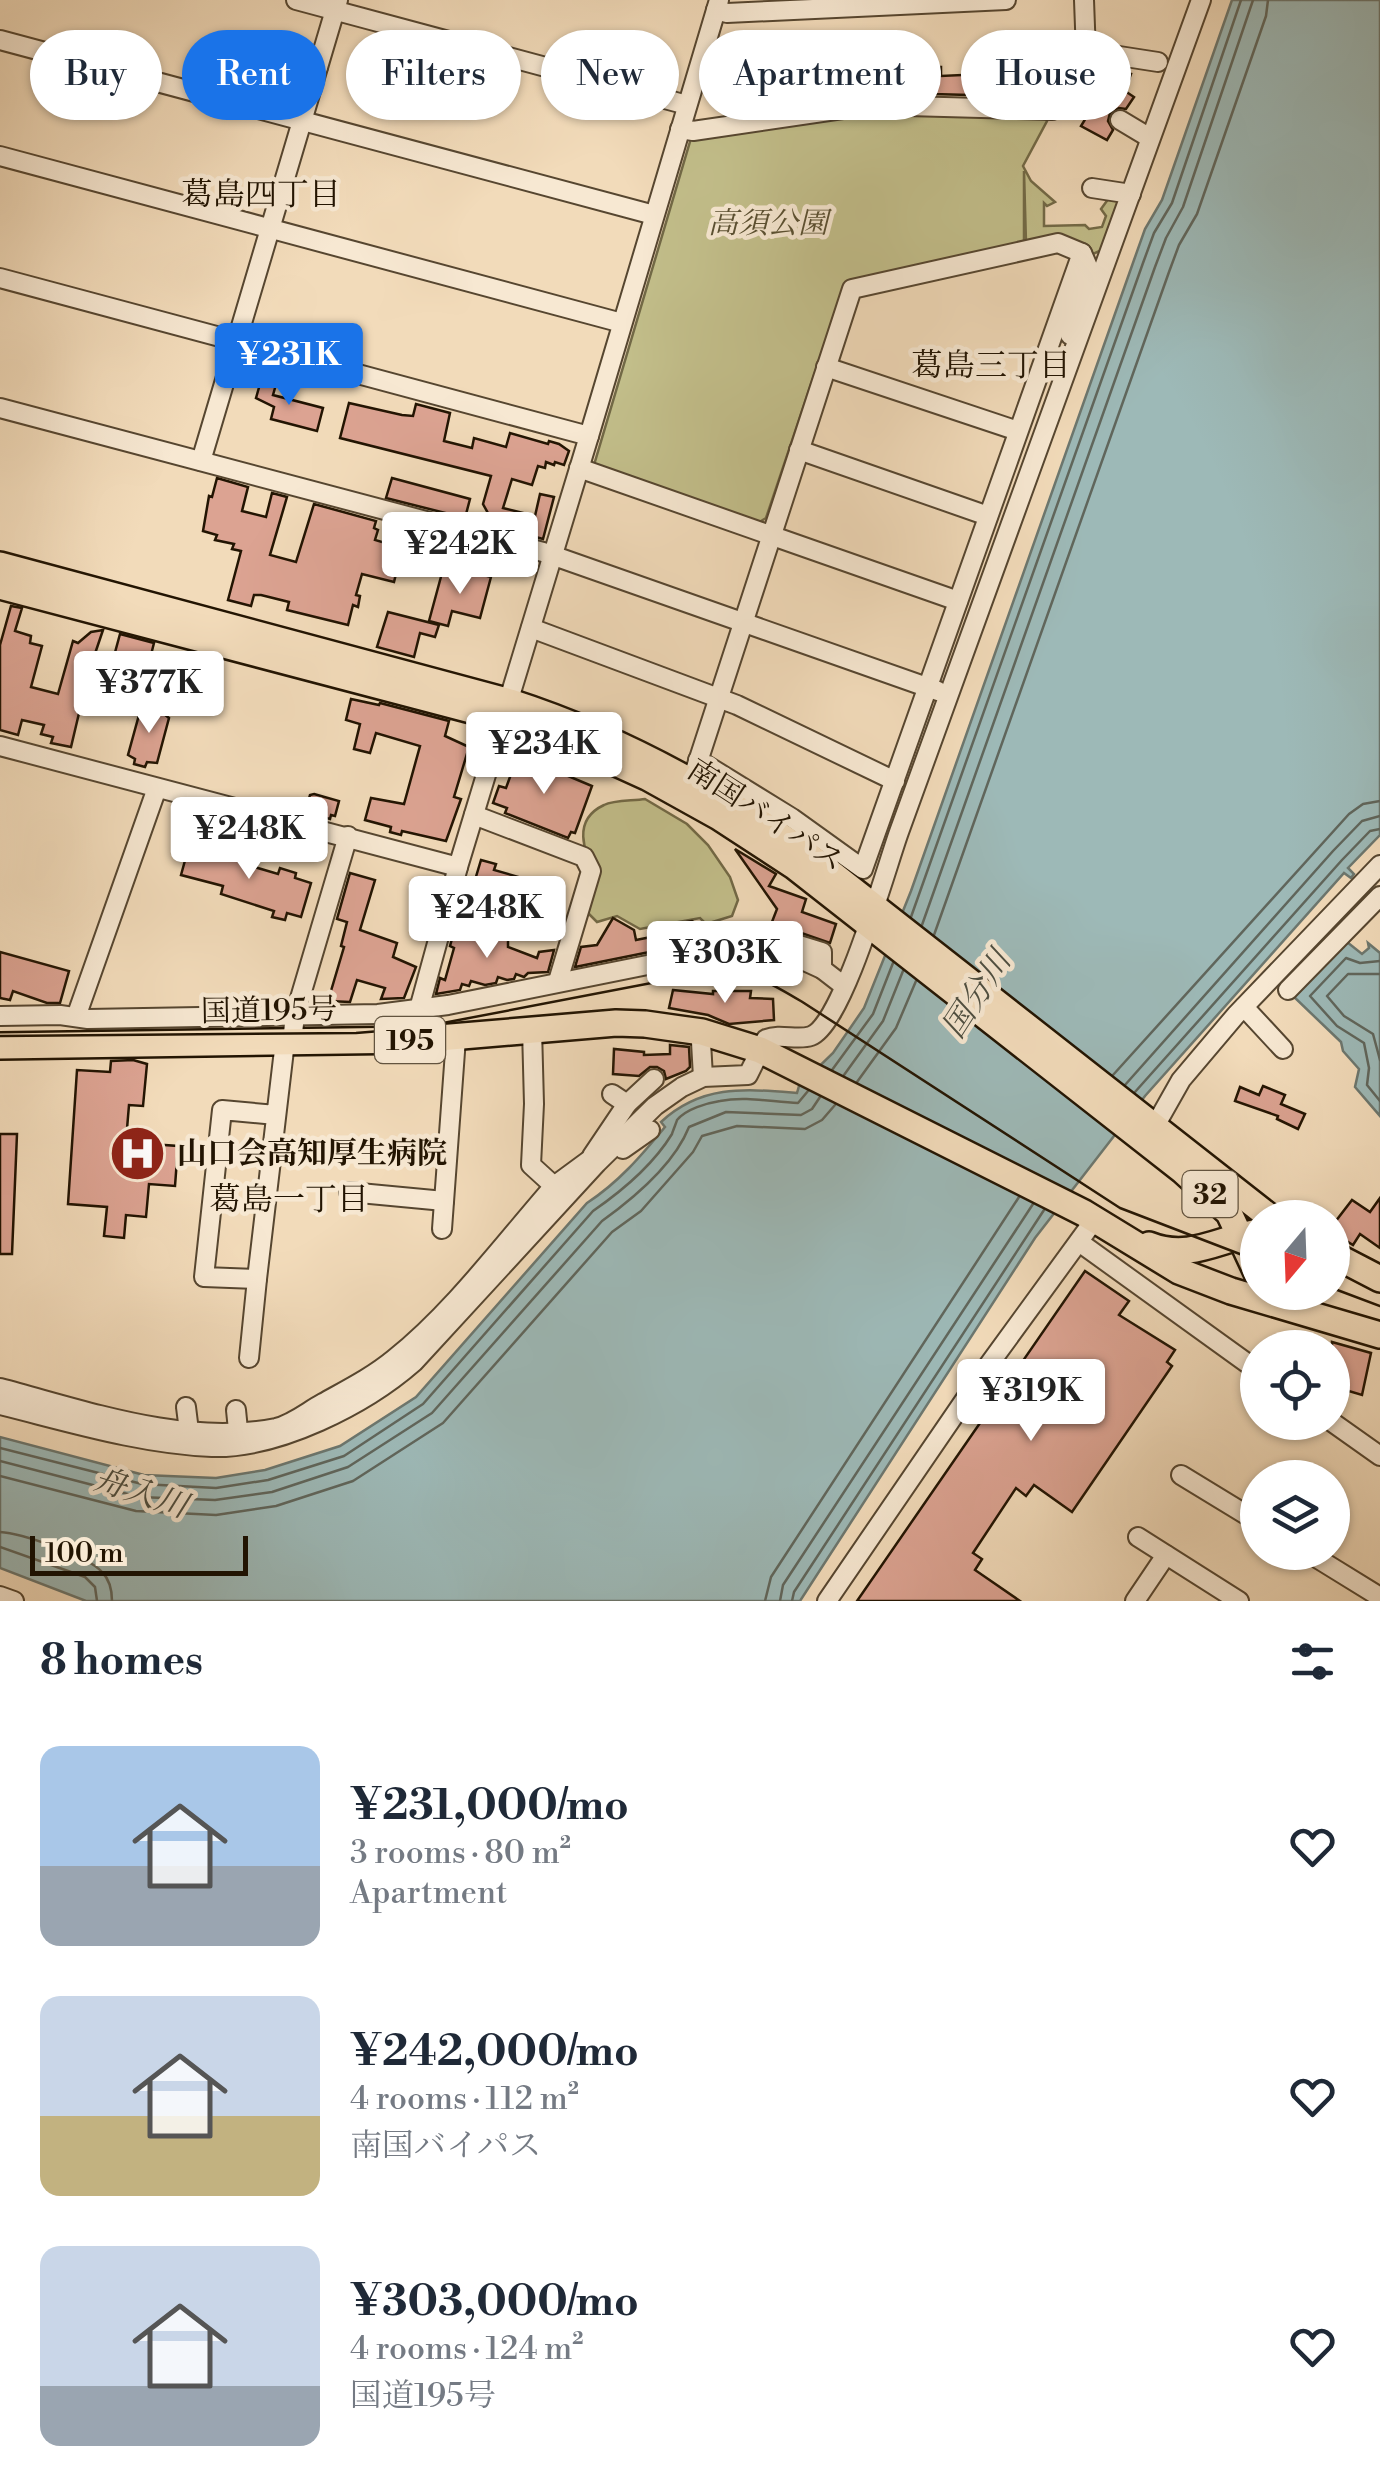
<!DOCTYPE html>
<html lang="en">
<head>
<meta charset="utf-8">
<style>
	body { margin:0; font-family:"Libre Bodoni","Noto Serif JP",serif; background:#f6f6f7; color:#1f2937; height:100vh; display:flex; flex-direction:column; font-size:38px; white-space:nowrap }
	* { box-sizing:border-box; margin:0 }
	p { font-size:32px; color:#747a83 }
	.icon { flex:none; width:55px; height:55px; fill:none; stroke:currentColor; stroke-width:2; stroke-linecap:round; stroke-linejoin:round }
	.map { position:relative; height:1601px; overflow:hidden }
	.side { display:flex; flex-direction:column; background:#fff; flex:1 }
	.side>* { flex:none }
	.hud { position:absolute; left:30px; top:30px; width:1320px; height:90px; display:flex; gap:20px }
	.needle { width:65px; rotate:199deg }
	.controls { position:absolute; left:1240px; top:1200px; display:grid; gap:20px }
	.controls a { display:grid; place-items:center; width:110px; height:110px; border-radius:50%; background:#fff; box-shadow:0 2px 8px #0004; font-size:50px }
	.scale { position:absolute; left:30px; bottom:25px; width:218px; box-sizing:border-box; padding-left:10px; border:5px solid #221402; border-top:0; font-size:28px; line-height:35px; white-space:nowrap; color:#221402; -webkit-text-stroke:8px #f7e8d2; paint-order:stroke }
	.price { position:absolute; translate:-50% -85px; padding:0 22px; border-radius:10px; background:#fff; color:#222; font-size:32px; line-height:65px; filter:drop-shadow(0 2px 5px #0008) }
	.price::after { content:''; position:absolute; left:50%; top:60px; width:30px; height:22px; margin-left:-15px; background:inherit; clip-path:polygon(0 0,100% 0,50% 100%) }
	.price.selected { background:#1a73e8; color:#fff }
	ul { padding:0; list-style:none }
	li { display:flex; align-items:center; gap:30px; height:250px; padding:0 40px }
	li span { display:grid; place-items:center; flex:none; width:280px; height:200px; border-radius:20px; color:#555 }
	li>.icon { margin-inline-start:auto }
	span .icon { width:120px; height:120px; fill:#fffc; stroke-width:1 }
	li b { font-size:42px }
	h2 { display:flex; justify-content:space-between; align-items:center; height:120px; padding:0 40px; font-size:42px }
	.tag { padding:0 35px; border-radius:45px; background:#fff; box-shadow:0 2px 8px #0004; font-size:35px; line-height:90px }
	.tag.selected { background:#1a73e8; color:#fff }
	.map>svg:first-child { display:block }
</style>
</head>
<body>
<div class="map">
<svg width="1380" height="1601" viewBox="0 0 1380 1601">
	<rect width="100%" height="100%" fill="#f2dbba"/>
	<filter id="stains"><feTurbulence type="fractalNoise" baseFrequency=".002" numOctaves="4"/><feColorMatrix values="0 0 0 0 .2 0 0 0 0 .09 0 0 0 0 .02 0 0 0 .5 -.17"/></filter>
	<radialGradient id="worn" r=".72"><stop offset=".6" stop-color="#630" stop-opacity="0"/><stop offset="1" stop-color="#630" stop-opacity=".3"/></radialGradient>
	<g fill="#c2be8a" stroke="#726946" stroke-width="2.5">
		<path d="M873,110L1045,114L1047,121L1023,166L1031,181L1055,202L1047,206L1044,203V226L1085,225L1089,229L1102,227L1106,216L1101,209L1109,198L1121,202L1104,249L1093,254C1078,236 1048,242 1026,243L1024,171V244L845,283L766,518L758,523L594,465L692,135Z"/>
		<path d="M645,799L687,824L708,845L730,877L738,900L732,916L706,924L700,918L640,929L617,916L597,922L588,913L597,875C583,851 572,820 604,805C614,800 633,801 645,799Z"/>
	</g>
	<g fill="#9db9b7" stroke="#6c776f" stroke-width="2.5">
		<path d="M1232,0H1380V835L1348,868L1354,874L1351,878L1344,873L1145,1096L1035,1238L800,1601H86L0,1568V1437L144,1475L216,1478L265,1470L340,1446L416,1397L587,1203C619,1182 641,1156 665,1127L661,1122C702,1084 746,1089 797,1093L799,1086L833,1053L864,1008L911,891L1134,260L1145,229L1162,200Z"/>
		<path d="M1347,942L1362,954L1369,948L1368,943L1380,953V1116L1355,1087L1359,1069L1343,1051L1341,1042L1293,996Z"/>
	</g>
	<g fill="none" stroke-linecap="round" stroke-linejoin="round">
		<g stroke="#60665c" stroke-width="2.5">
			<path d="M911,917L1143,263L1154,233L1172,203L1241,0"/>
			<path d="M922,925L1155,267L1166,238L1183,207L1253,0"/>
			<path d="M934,935L1169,272L1179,245L1197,214L1266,16L1268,0"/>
			<path d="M1380,961L1360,963L1346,958L1310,996L1337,1026L1364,1043L1369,1068L1367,1085L1380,1101"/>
			<path d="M1380,974H1348L1327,996L1344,1016L1373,1034L1380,1060"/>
			<path d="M832,1070L873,1014L893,963"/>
			<path d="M844,1075L883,1021L903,971"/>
			<path d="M1113,1075L1349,814L1363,804L1380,801"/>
			<path d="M857,1082L896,1028L916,981"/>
			<path d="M1125,1085L1333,851L1362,821L1380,816"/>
			<path d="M1135,1092L1342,860L1370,831L1380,829"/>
			<path d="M0,1448L142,1484L216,1488L268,1480L344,1456L423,1404L593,1211C622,1191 653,1165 672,1134C672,1133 677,1121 677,1120C686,1109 707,1103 720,1101C746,1096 772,1102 798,1103L808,1091"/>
			<path d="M0,1461L139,1497L215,1500L272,1492L348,1467L432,1413L602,1221C634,1198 674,1165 689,1127L726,1112L801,1115L812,1109L820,1097"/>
			<path d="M0,1476L136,1511L216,1515L276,1506L353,1481L443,1423L612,1232L641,1211L693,1152L702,1136L737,1126L805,1129L822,1120L835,1105"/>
			<path d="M0,1532C21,1533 88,1556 102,1572C110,1580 112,1590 112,1601"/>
			<path d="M0,1547L85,1577L95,1587L97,1601"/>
			<path d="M765,1601L771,1577L1019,1197"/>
			<path d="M780,1601L783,1585L1033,1204"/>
			<path d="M792,1601L794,1592L1044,1210"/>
		</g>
	</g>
	<g fill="#dca392" stroke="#221402" stroke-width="2.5">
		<path d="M1094,65L1131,74L1125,91L1134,97L1126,109L1119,108L1110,113L1108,121L1113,130L1107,140L1081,126L1089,113L1071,103L1088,75L1092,77Z"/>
		<path d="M927,67H941V76L1048,71L1049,91L1045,97L932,94L931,90H928Z"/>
		<path d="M262,377L277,381L273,395L323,408L317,431L271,419L274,407L256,398Z"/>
		<path d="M349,403L402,415L413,416L416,404L450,413L444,441L472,448L474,438L506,447L510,433L548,444L549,441L559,444L569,451L564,465L555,462L554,465L546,462L545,468L538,466L532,485L512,479L503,508L535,516L540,494L554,497L543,539L495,526L483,504L491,476L340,438Z"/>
		<path d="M217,478L248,487L242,511L266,517L272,493L287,497L270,555L296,562L314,504L376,521L374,528L378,530L375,540L389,544L387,550L401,554L394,582L362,574L356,595L360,596L358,607L353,605L348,625L287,610L289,602L261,595H254L251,606L228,600L241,551L232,549L234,544L215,540L217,535L203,531L209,496L212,497Z"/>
		<path d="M392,478L470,499L465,518L386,498Z"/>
		<path d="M469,571L491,577L480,618L452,611L448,626L429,621L442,573L467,580Z"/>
		<path d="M11,606L22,608L15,631L31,636L30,643L42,646L31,687L58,694L73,641L78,643L91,632L103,630L79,701L80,709L71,747L51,743L53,737L41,734L44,725L22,720L18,735L0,730V645Z"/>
		<path d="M388,612L439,625L435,637L420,633L414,657L377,647Z"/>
		<path d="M120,634L154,643L139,702L104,693Z"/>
		<path d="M351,699L379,705L380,703L449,721L445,736L469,747L454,797L461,799L446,841L402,831L401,835L390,832L391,827L365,820L371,798L404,804L420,746L376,733L370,753L354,749L360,724L346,720Z"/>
		<path d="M142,704L165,710L164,714L169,718L157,763L147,762L145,767L134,764L135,759L128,755Z"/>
		<path d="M518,755L592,786L575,833L571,832L568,838L505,813L507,808L493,803L499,786L506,788Z"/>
		<path d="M314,794L339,801L335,816L331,815L330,819L305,812L310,795Z"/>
		<path d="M189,846L252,863L251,866L278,874L280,868L296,873L295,878L311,883L301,917L287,913L285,920L272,917L274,911L221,894L223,886L181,875Z"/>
		<path d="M735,849L776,874L769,886L806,899L802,912L836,924L830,943L787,928L770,927L777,909Z"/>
		<path d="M481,860L496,864L494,870L536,882L529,905L497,895L491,908L480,904L483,894L472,890Z"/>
		<path d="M350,873L375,880L360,930L397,943L393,957L416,967L404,998L381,999L385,988L357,980L350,1002L328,1001L344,947L341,946L347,922L337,919Z"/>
		<path d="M613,918L634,930L636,940L666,934L664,926L692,921L719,938L575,967L581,947L597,945Z"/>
		<path d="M469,923L480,926L485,930L484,934L508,940V947L537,958L539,952L554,950L548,972L528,973L524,977L516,974L514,979L507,980L498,977L496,983L485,985L471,981L469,986L462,984L460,990L436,994L440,978L445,980L454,948L450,946L454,932H464Z"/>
		<path d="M0,952L69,971L60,1003H47L13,991L10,1000L0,998Z"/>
		<path d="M673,990L713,994V991H751L750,998L773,999L774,1020L729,1024L708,1015L669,1008Z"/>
		<path d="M670,1045L689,1047L690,1067L686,1071L666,1079L664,1071L657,1067H650L639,1076L613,1074L614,1049L644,1052V1055L670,1054Z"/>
		<path d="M133,1060L147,1064L143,1106L129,1105L127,1129L137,1130L136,1143L178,1146L175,1186L149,1184L146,1217L126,1215L124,1238L104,1236L107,1207L68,1204L77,1070L110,1072L111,1061Z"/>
		<path d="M1263,1086L1285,1095L1281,1104L1305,1114L1298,1129L1277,1119L1278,1116L1235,1101L1240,1087L1259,1095Z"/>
		<path d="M0,1134H17L12,1254H0Z"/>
		<path d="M1380,1198V1248L1360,1234L1353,1245L1332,1232V1226L1352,1200L1370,1212Z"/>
		<path d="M1085,1271L1129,1301L1119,1315L1175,1350L1167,1362L1172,1366L1072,1512L1034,1485L1026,1496L1016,1488L973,1553L982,1559L975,1570L1020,1601H857Z"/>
		<path d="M1332,1342L1371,1353L1362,1395L1332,1386Z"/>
	</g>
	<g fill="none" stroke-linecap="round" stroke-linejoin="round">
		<defs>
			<g id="minor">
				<path d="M296,0L687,105"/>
				<path d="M716,10L727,13L1006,0"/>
				<path d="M0,40L654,215"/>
				<path d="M1087,51L1158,62"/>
				<path d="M279,57L318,67"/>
				<path d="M1120,120L1150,138"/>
				<path d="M680,129L693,131L870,105L1052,110L1086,54L1084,0"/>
				<path d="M0,156L622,323"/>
				<path d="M1092,188L1131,194"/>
				<path d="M0,278L589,436L458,867L419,1009"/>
				<path d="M826,367L1018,431"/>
				<path d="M0,408L543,552L938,691"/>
				<path d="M589,436L719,0"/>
				<path d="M799,450L988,516"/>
				<path d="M201,461L338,0"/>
				<path d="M579,468L958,601"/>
				<path d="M531,628L737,705L895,781"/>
				<path d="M0,746L458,867"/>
				<path d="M698,760L792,818L863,869L1082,253"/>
				<path d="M692,780L852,289L1058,243L1082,253L1089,269L1070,335"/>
				<path d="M474,815L584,857L591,871L558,981"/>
				<path d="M758,943L759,939L783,940L822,952V969"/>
				<path d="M1288,990L1380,896"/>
				<path d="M1244,1007L1283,1049"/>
				<path d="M0,1016L60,1015L88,1019L378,1014L448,1005L747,945L798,958L822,969L844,986"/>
				<path d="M76,1017L157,788"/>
				<path d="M532,1029L534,1104L531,1165L554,1186L588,1161"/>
				<path d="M701,1042L703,1077"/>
				<path d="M627,1104L654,1079"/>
				<path d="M276,1115L222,1110L204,1277L257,1279L284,1050L293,1033L295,1015L348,836"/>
				<path d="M1155,1126L1181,1080L1236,1015L1380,865"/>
				<path d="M623,1149L650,1130"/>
				<path d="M592,1156L627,1104L612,1094"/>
				<path d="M349,1192L444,1201"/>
				<path d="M442,1229L456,1038"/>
				<path d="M1079,1242L1258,1371"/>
				<path d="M249,1358L257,1279"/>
				<path d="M0,1388C88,1411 184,1446 276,1428C293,1424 308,1411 323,1403C348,1389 372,1377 394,1359C453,1312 504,1243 554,1186"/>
				<path d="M0,1405C69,1422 140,1444 212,1447C278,1449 365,1405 414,1362L597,1163L655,1106L682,1087L703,1077L748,1075L766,1039C781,1033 797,1041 811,1036C843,1024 886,868 899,832L1201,0"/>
				<path d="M186,1407L189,1431"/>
				<path d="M236,1410L238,1430"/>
				<path d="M1332,1422L1380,1456"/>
				<path d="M1181,1475L1258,1522"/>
				<path d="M1138,1537L1239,1601"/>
				<path d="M1307,1552L1380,1597"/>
				<path d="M0,1596L14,1601"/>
				<path d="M827,1601L990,1363L1095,1219"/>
				<path d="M1135,1601L1166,1555"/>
			</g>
			<g id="highway">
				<path d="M0,565L510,702C616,736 711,788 803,851L1271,1218"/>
				<path d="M0,586L505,719L572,743L647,777L719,817L794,866L1183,1171L1229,1213L1258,1275"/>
				<path d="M0,1046L415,1040L616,1023L645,1024L702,1032L760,1050L1084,1213L1179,1271L1231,1291L1380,1335"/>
				<path d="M1149,1245C1189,1261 1219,1239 1258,1232"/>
				<path d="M1332,1254L1380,1279"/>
			</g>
		</defs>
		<use href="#minor" stroke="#564630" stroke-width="22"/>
		<use href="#highway" stroke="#221402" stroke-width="30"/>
		<use href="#minor" stroke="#f7e8d2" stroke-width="18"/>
		<use href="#highway" stroke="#f2dbba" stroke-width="25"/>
		<g stroke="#221402" stroke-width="2.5">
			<path d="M0,1036L356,1033L417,1028L714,971C754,972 771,983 804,1003L1120,1208L1258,1261"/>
			<path d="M1332,1288L1380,1306"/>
		</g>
	</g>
	<defs>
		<symbol id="hospital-disc" viewBox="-11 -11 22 22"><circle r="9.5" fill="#8f2418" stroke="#f7e8d2"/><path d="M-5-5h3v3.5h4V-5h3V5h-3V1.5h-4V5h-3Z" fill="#fff"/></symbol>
	</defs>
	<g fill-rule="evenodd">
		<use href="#hospital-disc" x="106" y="1122" width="63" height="63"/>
	</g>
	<g text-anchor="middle" stroke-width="9" stroke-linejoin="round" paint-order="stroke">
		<g fill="#f7e8d2" stroke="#625440" stroke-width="2.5">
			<rect x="375" y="1017" width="70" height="46" rx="8"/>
			<rect x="1182.5" y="1171" width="55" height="46" rx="8"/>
		</g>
		<g font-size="28" font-weight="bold" fill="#221402">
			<text x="410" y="1050">195</text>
			<text x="1210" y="1204">32</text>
		</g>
		<g font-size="30" font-style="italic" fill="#5a5032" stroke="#f7e8d2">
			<text x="768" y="233">高須公園</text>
		</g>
		<g font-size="30" fill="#221402" stroke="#f7e8d2">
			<text transform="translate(766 815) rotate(33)" y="10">南国バイパス</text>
			<text transform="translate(269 1010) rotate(-1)" y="10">国道195号</text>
		</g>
		<g font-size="30" font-weight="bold" fill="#221402" stroke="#f7e8d2" text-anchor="start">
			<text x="177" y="1163">山口会高知厚生病院</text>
		</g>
		<g font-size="32" fill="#221402" stroke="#f7e8d2">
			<text x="261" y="205">葛島四丁目</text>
			<text x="991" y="376">葛島三丁目</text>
			<text x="289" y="1210">葛島一丁目</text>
		</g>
		<g font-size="32" font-style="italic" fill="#4d4e41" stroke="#f7e8d2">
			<text transform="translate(976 994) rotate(-57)" y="11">国分川</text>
			<text transform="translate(141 1492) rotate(18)" y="11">舟入川</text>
		</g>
	</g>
	<rect width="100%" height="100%" filter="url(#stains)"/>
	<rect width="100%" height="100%" fill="url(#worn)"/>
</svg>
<div class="controls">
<a><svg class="needle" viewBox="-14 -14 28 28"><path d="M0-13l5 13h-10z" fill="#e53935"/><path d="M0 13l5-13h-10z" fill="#747a83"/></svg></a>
<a><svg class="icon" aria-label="locate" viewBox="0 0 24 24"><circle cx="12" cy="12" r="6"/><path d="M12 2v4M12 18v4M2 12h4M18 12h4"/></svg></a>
<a><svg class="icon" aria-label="layers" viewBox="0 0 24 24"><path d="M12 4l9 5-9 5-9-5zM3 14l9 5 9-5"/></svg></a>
</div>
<div class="scale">100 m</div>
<b class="price selected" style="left:289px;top:408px">¥231K</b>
<b class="price" style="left:460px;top:597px">¥242K</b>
<b class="price" style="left:149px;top:736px">¥377K</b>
<b class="price" style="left:544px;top:797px">¥234K</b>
<b class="price" style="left:249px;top:882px">¥248K</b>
<b class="price" style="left:487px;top:961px">¥248K</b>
<b class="price" style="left:725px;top:1006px">¥303K</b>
<b class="price" style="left:1031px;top:1444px">¥319K</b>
<div class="hud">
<a class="tag">Buy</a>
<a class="tag selected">Rent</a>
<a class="tag">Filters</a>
<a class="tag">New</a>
<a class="tag">Apartment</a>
<a class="tag">House</a>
</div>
</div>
<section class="side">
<h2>8 homes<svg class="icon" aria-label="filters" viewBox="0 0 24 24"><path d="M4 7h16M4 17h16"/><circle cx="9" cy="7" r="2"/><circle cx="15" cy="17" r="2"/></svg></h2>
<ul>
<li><span style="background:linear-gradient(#a9c7e8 60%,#9aa5b1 0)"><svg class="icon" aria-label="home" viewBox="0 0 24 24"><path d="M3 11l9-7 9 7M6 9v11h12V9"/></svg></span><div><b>¥231,000/mo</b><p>3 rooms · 80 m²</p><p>Apartment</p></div><svg class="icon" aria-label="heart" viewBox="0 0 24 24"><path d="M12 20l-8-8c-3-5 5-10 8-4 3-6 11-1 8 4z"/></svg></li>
<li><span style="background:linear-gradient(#c9d6e8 60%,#c2b280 0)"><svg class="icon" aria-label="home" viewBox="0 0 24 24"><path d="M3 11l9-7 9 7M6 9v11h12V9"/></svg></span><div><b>¥242,000/mo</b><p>4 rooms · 112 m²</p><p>南国バイパス</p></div><svg class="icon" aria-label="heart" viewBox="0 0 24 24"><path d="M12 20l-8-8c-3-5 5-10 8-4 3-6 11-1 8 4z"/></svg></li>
<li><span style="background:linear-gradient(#c9d6e8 70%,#9aa5b1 0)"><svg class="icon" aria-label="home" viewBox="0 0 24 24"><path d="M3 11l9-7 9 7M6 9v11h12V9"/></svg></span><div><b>¥303,000/mo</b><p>4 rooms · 124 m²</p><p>国道195号</p></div><svg class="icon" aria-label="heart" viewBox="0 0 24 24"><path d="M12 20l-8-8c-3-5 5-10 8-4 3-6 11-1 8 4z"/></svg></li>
</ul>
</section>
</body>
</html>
